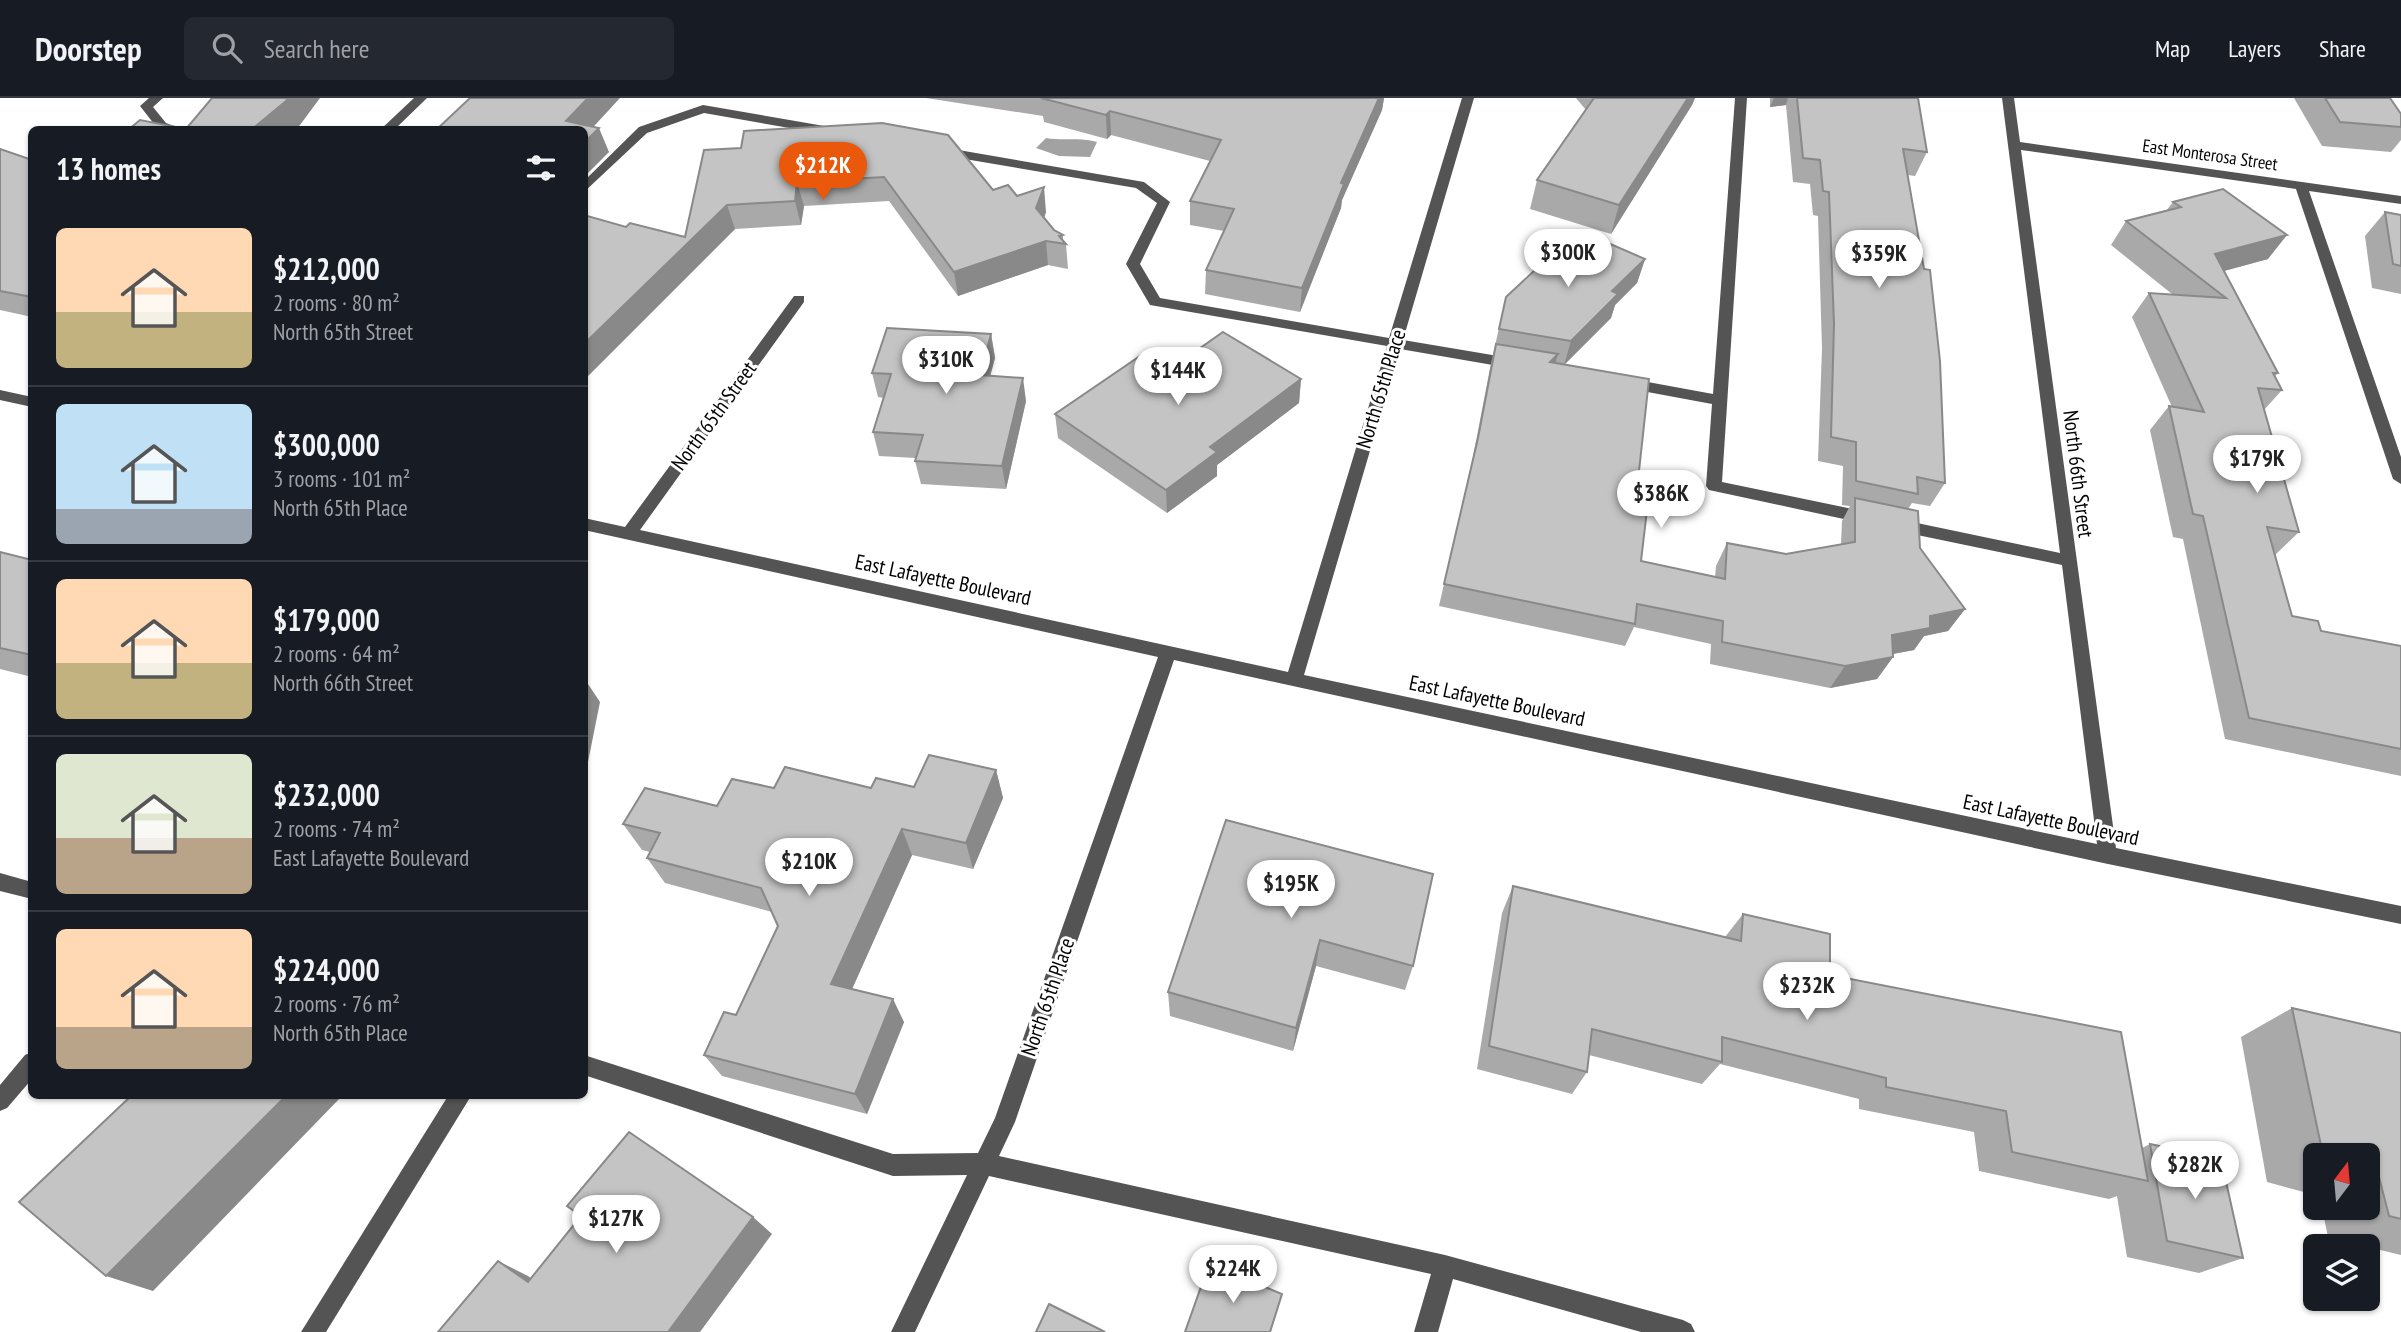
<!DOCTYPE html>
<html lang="en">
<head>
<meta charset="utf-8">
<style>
	body { margin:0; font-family:"PT Sans Narrow",sans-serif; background:#242831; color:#f1f3f6; height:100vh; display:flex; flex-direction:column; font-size:26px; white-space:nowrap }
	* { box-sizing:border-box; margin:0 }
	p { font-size:23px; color:#9ea1a6 }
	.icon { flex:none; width:38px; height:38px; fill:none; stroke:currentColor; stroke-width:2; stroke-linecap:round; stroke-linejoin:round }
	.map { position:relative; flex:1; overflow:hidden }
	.panel { position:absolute; left:28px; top:28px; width:560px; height:973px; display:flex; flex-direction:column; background:#171b24; border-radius:10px; box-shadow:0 2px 5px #0004 }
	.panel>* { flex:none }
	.needle { width:46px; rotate:16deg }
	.buttons { position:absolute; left:2303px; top:1045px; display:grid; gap:14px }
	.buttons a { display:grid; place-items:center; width:77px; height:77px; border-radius:10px; background:#171b24; box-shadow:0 2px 5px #0004; font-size:35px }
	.price { position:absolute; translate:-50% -60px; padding:0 16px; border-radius:24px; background:#fff; color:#222; font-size:23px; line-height:46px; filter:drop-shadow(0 2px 4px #0008) }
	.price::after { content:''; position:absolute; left:50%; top:42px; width:21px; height:16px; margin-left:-10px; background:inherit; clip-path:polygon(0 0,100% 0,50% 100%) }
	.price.on { background:#ea580c; color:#fff }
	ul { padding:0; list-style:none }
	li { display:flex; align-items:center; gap:21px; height:175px; padding:0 28px }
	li+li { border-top:2px solid #363941 }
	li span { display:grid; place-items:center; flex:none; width:196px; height:140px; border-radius:10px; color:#555 }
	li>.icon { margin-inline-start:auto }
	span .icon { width:84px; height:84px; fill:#fffc; stroke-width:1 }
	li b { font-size:30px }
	h2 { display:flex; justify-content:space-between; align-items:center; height:84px; padding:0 28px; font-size:30px }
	header { display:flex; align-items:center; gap:42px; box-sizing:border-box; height:98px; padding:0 35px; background:#171b24; border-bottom:2px solid #363941 }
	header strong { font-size:33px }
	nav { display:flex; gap:38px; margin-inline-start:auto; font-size:24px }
	.search { width:490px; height:63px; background:#242831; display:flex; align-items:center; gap:18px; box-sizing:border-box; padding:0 24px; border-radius:10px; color:#9ea1a6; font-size:26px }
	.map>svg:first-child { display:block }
</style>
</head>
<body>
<header>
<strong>Doorstep</strong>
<div class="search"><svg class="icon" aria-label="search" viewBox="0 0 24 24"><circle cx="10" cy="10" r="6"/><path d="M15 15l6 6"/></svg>Search here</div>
<nav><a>Map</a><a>Layers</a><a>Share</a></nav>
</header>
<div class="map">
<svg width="2401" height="1234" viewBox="0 0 2401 1234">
	<rect width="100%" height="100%" fill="#fff"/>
	<path fill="#a2a2a2" d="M1046,40C1063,43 1080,39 1097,44L1090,59L1059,58L1036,50Z"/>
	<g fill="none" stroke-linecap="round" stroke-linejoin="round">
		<g fill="#545454" fill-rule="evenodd">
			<path d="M149,0H163L153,9L166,25L185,32L158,31L140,8Z"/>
			<path d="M414,0H427L394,32H380Z"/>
			<path d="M1462,0H1474L1403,242L1516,261L1523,266L1516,271L1400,251L1304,577L2097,746L2062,467L1898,433L1890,427L1898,421L2060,455L2002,0H2014L2020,44L2401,98V106L2309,93L2401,359V386L2393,381L2296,91L2021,52L2116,750L2401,808V826L2108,766L1174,562L1015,1024L999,1058L1445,1157L1683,1222L1691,1226L1695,1234H1641L1453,1181L1438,1234H1414L1431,1176L989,1078L915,1234H891L967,1077L893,1078L584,977V957L893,1056L978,1055L995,1020L1158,559L584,432V420L625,429L794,198H804V204L640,432L1288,574L1387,248L1150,207L1126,166L1157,105L1136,90L941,57L935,53L941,49L1144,84L1170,104L1140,166L1160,200L1389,240Z"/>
			<path d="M1735,0H1747L1722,384L1867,414L1873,416L1875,420L1873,424L1867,426L1709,392L1706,388L1712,306L1626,290L1619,285L1626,280L1713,296Z"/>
			<path d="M703,7L830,29L836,33L830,37L704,15L647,35L584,94V83L639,29Z"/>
			<path d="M0,292L32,299V309L0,302Z"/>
			<path d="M0,775L32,784V801L0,793Z"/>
			<path d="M32,954V981L7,1010L0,1013V987L25,957Z"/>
			<path d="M448,998H471L326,1234H301Z"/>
		</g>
	</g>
	<g fill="#a9a9a9">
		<path d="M926,0H1384L1382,12L1342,102L1341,110L1300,214L1205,196L1206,172L1224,133L1190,127V103L1210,63L1111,37L1107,41L1044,24L1043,18Z"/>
		<path d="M1576,0H1695L1692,7L1611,136L1530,111L1537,82L1586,12Z"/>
		<path d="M1770,0H1918L1927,54L1915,78L1908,77L1945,385L1930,408L1912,405L1908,411L1920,450L1965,511L1948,533L1924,538L1914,552L1893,556V559L1877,581L1830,590L1710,566L1711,546L1634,529L1625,548L1439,508L1472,364L1490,270L1506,199L1645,161L1637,185L1615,207L1611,220L1565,266L1635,410L1641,463L1715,479L1716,468L1727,445L1786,456L1841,446L1842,423L1850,408L1842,407L1843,368L1818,363L1822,250L1818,118L1813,117L1810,86L1793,84L1786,7L1770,9Z"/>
		<path d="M2294,0H2390L2401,16V42L2391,54L2322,48Z"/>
		<path d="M0,51L32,62V219L0,212Z"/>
		<path d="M704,52L993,92L1017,98L1046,114L1044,120L1054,132L1063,137V143L1066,146L1068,171L1048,167L958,198L889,103L804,108L801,127L735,131L584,282L626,129L685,139Z"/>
		<path d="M2173,104L2268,161L2224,173L2278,275L2275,278L2282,292L2264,312L2299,434L2275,457L2292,518L2321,533L2401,548V678L2225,641L2183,441L2173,439L2150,332L2169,308L2172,309L2132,219L2149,195L2172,196L2111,147L2126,123L2166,113Z"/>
		<path d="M2385,114L2401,117V196L2372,190L2365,138Z"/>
		<path d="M991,236L995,260L990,278L1026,303L1006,391L921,386L915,363L916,360L879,358L873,334L884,300L878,299L872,275Z"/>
		<path d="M1169,272L1301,281L1299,305L1217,367V378L1167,415L1058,340L1055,316Z"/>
		<path d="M0,454L32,462V579L0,571Z"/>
		<path d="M996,672L1003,700L973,771L912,757L852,891L904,924L867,1016L722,978L704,957L736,917L778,828L772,814L665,785L647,760L650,754L642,752L623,726L717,708L774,690L914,689Z"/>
		<path d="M1226,722L1413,868L1405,892L1316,868L1293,953L1170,918L1168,894Z"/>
		<path d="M1513,788L1725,839L1743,816L1830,877L2142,1050L2150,1046L2243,1160L2199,1175L2127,1159L2117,1098L2109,1101L1979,1073L1974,1034L1859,1011V1001L1720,966L1702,986L1589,957L1587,974L1572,996L1477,971L1502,815Z"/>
		<path d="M2292,910L2401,935V1157L2368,1149V1148L2328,1139L2322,1110H2368V1057H2315V1097L2267,1084L2241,939Z"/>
	</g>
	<g fill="#898989">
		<path d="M288,0H320L300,27L295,32H251Z"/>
		<path d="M588,0H620L584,39L566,23Z"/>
		<path d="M1379,0H1384L1382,12L1342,102L1341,110L1300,214L1302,190L1341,85Z"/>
		<path d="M1688,0H1695L1692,7L1611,136L1619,107Z"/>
		<path d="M1774,0H1788L1786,7L1770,9Z"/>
		<path d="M1110,13L1111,37L1107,41L1106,17Z"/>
		<path d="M599,30L609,54L584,79V45Z"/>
		<path d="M797,84L804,108L801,127L795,103Z"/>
		<path d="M1044,89L1046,114L1039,134L1036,110Z"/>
		<path d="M727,107L735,131L584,282V246Z"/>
		<path d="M2287,137L2268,161L2198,180L2215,156Z"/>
		<path d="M1046,143L1048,167L958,198L954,174Z"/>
		<path d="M1645,161L1637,185L1615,207L1611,220L1564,267L1571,243L1612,193Z"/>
		<path d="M991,236L995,260L984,301L980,277Z"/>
		<path d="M1558,256L1551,280L1550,264Z"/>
		<path d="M1023,280L1026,303L1006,391L1002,368Z"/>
		<path d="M1301,281L1299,305L1217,367V378L1167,415L1166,392L1210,349Z"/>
		<path d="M1965,511L1948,533L1924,538L1914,552L1876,559L1892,537L1930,518Z"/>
		<path d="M1893,559L1877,581L1830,590L1845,568Z"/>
		<path d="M584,580L600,604L584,684Z"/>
		<path d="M996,672L1003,700L973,771L966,745Z"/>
		<path d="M902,731L912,757L844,909L831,886Z"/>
		<path d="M1320,842L1316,868L1293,953L1296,930Z"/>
		<path d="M893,901L904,924L867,1016L855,996Z"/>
		<path d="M286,998H342L153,1193L106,1178Z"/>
		<path d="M753,1119L772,1136L700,1234H668Z"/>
		<path d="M498,1163L528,1178L556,1199L528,1184Z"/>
	</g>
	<g fill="#c4c4c4" stroke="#898989" stroke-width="2">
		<path d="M212,0H288L286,3L251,32H128L140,22L186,31Z"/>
		<path d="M470,0H588L566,23L599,30L584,45V32H436Z"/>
		<path d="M1041,0H1379L1341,85L1344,86L1302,190L1206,172L1234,111L1190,103L1221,42L1110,13L1106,17Z"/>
		<path d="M1594,0H1688L1619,107L1537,82Z"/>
		<path d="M1797,0H1918L1927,54L1903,51L1924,171L1930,172L1940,263L1945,385L1917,379L1918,396L1856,383V344L1831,339L1834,226L1829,94L1823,93L1820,62L1803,60Z"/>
		<path d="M2325,0H2390L2401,16V29L2340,24Z"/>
		<path d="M882,25L948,37L993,92L1008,87L1017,98L1044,89L1036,110L1054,132L1063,137L1059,138L1066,146L1046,143L954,174L884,79L797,84L795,103L727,107L584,246V117L626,129L630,125L685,139L704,52L741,50L744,33Z"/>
		<path d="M0,51L32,62V199L0,193Z"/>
		<path d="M2223,91L2287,137L2215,156L2278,275H2273L2282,292L2258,290L2299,434L2267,429L2292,518L2318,523L2321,533L2401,548V651L2249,620L2203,418L2193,416L2169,308L2204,314L2149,195L2226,200L2126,123L2181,109L2173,104Z"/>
		<path d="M2385,114L2401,117V168L2393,166Z"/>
		<path d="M1578,132L1645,161L1612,193L1618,196L1571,243L1499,231L1506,199Z"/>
		<path d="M887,230L991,236L980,277L1023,280L1002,368L915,363L923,337L873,334L891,276L872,275Z"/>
		<path d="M1223,234L1301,281L1210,349L1217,354L1166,392L1055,316L1143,256L1169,272Z"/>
		<path d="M1496,246L1558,256L1550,264L1649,281L1635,410L1647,412L1641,463L1725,481L1727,445L1786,456L1855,444V400L1918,413L1920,450L1965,511L1930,518V530L1892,537L1893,559L1845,568L1722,544L1723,523L1637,506L1635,526L1444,486L1478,340Z"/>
		<path d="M0,454L32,462V557L0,550Z"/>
		<path d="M929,657L996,672L966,745L902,731L831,886L893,901L855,996L704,957L724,914L736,917L778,828L761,790L647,760L660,735L623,726L645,690L717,708L732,681L774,690L785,669L871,690L876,680L914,689Z"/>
		<path d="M1226,722L1433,776L1413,868L1320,842L1296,930L1168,894Z"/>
		<path d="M1513,788L1741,843L1743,816L1830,836V877L2121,934L2148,1083L2012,1054L2006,1013L1886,989V980L1722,939V964L1592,931L1587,974L1489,948Z"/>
		<path d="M2292,910L2401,935V1121L2389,1118L2378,1075L2368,1072V1057H2323Z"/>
		<path d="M131,998H286L106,1178L19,1104Z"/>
		<path d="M629,1034L753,1119L668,1234H438L498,1163L528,1184L581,1118L567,1108Z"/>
		<path d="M2150,1046L2221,1061L2243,1160L2167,1143Z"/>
		<path d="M1209,1166L1282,1196L1270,1234H1185Z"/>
		<path d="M1049,1206L1105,1234H1036Z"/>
	</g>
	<g text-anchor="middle" stroke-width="6" stroke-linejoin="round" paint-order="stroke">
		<g font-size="18" fill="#000" stroke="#fff">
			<text transform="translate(2210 57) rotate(8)" y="6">East Monterosa Street</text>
		</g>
		<g font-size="21" fill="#000" stroke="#fff">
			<text transform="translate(1381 291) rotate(-73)" y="7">North 65th Place</text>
			<text transform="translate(714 318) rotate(-54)" y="7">North 65th Street</text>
			<text transform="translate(2078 376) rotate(83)" y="7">North 66th Street</text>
			<text transform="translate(943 482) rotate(12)" y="7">East Lafayette Boulevard</text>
			<text transform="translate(1497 603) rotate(12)" y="7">East Lafayette Boulevard</text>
			<text transform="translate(2051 722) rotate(12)" y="7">East Lafayette Boulevard</text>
			<text transform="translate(1048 899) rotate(-71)" y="7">North 65th Place</text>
		</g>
	</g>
</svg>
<div class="buttons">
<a><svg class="needle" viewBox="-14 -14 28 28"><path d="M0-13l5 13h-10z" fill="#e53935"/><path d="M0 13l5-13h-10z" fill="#9ea1a6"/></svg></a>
<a><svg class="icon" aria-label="layers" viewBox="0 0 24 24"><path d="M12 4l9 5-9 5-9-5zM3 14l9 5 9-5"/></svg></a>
</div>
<b class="price on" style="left:823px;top:104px">$212K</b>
<b class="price" style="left:1568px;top:191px">$300K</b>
<b class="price" style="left:1879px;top:192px">$359K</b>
<b class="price" style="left:946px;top:298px">$310K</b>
<b class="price" style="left:1178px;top:309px">$144K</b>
<b class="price" style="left:2257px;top:397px">$179K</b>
<b class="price" style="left:1661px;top:432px">$386K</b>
<b class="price" style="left:809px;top:800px">$210K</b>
<b class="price" style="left:1291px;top:822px">$195K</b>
<b class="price" style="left:1807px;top:924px">$232K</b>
<b class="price" style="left:2195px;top:1103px">$282K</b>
<b class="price" style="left:616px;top:1157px">$127K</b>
<b class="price" style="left:1233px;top:1207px">$224K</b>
<section class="panel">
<h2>13 homes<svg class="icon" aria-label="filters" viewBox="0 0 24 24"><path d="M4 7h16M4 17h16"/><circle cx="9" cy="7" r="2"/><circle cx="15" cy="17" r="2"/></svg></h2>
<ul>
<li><span style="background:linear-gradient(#ffd9b3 60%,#c2b280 0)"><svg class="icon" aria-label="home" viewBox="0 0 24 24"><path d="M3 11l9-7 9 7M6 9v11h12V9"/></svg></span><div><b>$212,000</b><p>2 rooms · 80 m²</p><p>North 65th Street</p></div></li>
<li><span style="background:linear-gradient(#bfe0f5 75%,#9aa5b1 0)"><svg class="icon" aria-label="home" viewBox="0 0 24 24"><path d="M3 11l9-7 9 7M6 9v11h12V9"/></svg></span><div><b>$300,000</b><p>3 rooms · 101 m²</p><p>North 65th Place</p></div></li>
<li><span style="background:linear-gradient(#ffd9b3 60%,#c2b280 0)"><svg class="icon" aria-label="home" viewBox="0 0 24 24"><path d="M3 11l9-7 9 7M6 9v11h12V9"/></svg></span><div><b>$179,000</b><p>2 rooms · 64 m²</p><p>North 66th Street</p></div></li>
<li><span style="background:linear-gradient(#dfe7d0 60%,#b9a48a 0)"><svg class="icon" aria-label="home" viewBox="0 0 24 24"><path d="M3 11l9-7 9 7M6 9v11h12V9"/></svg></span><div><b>$232,000</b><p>2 rooms · 74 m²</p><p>East Lafayette Boulevard</p></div></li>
<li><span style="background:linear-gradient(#ffd9b3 70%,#b9a48a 0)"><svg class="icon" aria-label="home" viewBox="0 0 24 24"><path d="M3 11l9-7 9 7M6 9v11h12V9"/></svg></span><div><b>$224,000</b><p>2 rooms · 76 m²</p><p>North 65th Place</p></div></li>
</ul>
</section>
</div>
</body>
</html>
